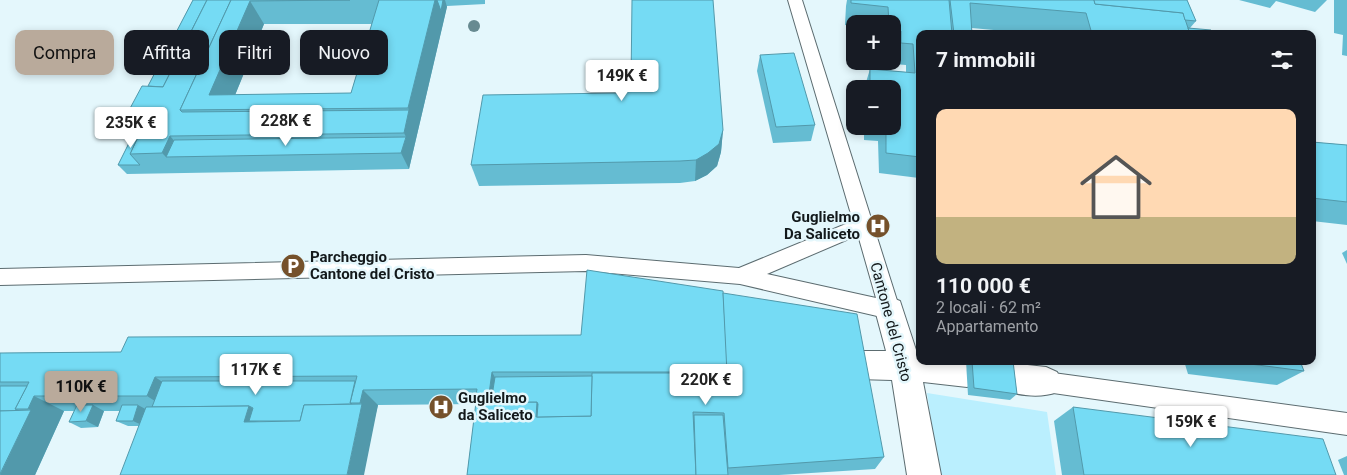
<!DOCTYPE html>
<html lang="it">
<head>
<meta charset="utf-8">
<style>
	body { margin:0; font-family:Roboto,sans-serif; background:#242831; color:#f1f3f6; height:100vh; display:flex; flex-direction:column; font-size:19px; white-space:nowrap }
	* { box-sizing:border-box; margin:0 }
	p { font-size:16px; color:#9ea1a6 }
	.icon { flex:none; width:28px; height:28px; fill:none; stroke:currentColor; stroke-width:2; stroke-linecap:round; stroke-linejoin:round }
	.map { position:relative; flex:1; overflow:hidden }
	.sheet { position:absolute; left:916px; top:30px; width:400px; height:335px; display:flex; flex-direction:column; background:#171b24; border-radius:10px; box-shadow:0 2px 8px #0003 }
	.sheet>* { flex:none }
	.top-card { position:absolute; left:15px; top:30px; width:475px; height:45px; display:flex; gap:10px }
	.controls { position:absolute; left:846px; top:15px; display:grid; gap:10px }
	.controls a { display:grid; place-items:center; width:55px; height:55px; border-radius:10px; background:#171b24; box-shadow:0 2px 8px #0003; font-size:25px }
	.price { position:absolute; translate:-50% -42px; padding:0 11px; border-radius:5px; background:#fff; color:#222; font-size:16px; line-height:32px; filter:drop-shadow(0 1px 2px #0008) }
	.price::after { content:''; position:absolute; left:50%; top:30px; width:15px; height:11px; margin-left:-8px; background:inherit; clip-path:polygon(0 0,100% 0,50% 100%) }
	.price.current { background:#b9aa9b; color:#111 }
	ul { padding:0; list-style:none }
	li { display:grid; align-content:center; gap:10px; height:265px; padding:0 20px }
	li+li { border-top:1px solid #363941 }
	li span { display:grid; place-items:center; height:155px; border-radius:10px; color:#555 }
	li>.icon { margin-inline-start:auto }
	span .icon { width:90px; height:90px; fill:#fffc; stroke-width:1 }
	li b { font-size:21px }
	h2 { display:flex; justify-content:space-between; align-items:center; height:60px; padding:0 20px; font-size:21px }
	.tag { padding:0 18px; border-radius:10px; background:#171b24; box-shadow:0 2px 8px #0003; font-size:18px; line-height:45px }
	.tag.current { background:#b9aa9b; color:#111 }
	.map>svg:first-child { display:block }
</style>
</head>
<body>
<div class="map">
<svg width="1347" height="475" viewBox="0 0 1347 475">
	<rect width="100%" height="100%" fill="#e4f7fc"/>
	<path fill="#baeffe" d="M927,393L1047,412L1056,475H939Z"/>
	<g fill="none" stroke-linecap="round" stroke-linejoin="round">
		<defs>
			<g id="service">
				<path d="M788,0H802L900,310L897,316L890,319L740,284L586,271L0,285V269L586,255L739,268L853,221ZM858,235L876,298L767,274Z"/>
				<path d="M1046,372L1347,413V435L1046,392L1039,389L1035,382L1039,375Z"/>
			</g>
			<g id="pedestrian">
				<path d="M890,297L900,301L917,353H920V361H974L978,363L982,373L978,383L967,387L923,382L941,475H907L892,380L857,379L846,375L842,365L846,355L857,351H886L875,310L880,301Z"/>
				<path d="M1008,363L1046,367L1057,372L1062,382L1057,392C1039,399 1015,395 997,388L993,378L997,368Z"/>
			</g>
		</defs>
		<use href="#service" stroke="#5c6c70" stroke-width="2"/>
		<use href="#pedestrian" stroke="#5c6c70" stroke-width="2"/>
		<use href="#service" fill="#fff" fill-rule="evenodd"/>
		<use href="#pedestrian" fill="#fff" fill-rule="evenodd"/>
	</g>
	<circle fill="#678a91" cx="474" cy="26" r="6"/>
	<g fill="#65bcd2" fill-rule="evenodd">
		<path d="M193,0H485V4L447,6L409,169L127,174L118,165L138,125L127,114L148,86ZM264,24H372L351,93L235,95Z"/>
		<path d="M847,0H1187L1196,21L1190,28L1212,34H1036L972,28V34H920V176L919,178L879,173L878,141L864,140V126H892V89H864L870,69L906,72V65L894,64V52H892V24H855V26L845,25L846,6Z"/>
		<path d="M1239,0H1327L1315,12L1276,1L1270,8Z"/>
		<path d="M1334,0H1347V56L1342,55L1343,35L1334,33Z"/>
		<path d="M760,55L815,125L811,141L773,143L757,71Z"/>
		<path d="M723,130L721,152L717,166L707,175L695,181L680,183L479,186L471,165Z"/>
		<path d="M1312,142L1347,145V225L1312,221Z"/>
		<path d="M1347,250V264L1342,253Z"/>
		<path d="M723,293L884,457L875,469L779,475H467L476,404L378,405L375,417L139,426H128L116,421L120,411H104L98,427L81,428L69,422L74,411H64L35,475H0V353L121,352L581,335Z"/>
		<path d="M966,361H1013L1017,394L1010,400L968,395Z"/>
		<path d="M1019,361H1035L1033,363Z"/>
		<path d="M1184,361H1300L1304,371L1277,385L1188,374Z"/>
		<path d="M1073,407L1336,475H1062L1054,421Z"/>
		<path d="M1347,456V475H1344L1338,460Z"/>
	</g>
	<g fill="#5299ab">
		<path d="M435,0H445L447,7L409,169L401,153L406,137L404,133L409,110L408,108Z"/>
		<path d="M250,1L264,24L229,110H183Z"/>
		<path d="M723,130L721,152L717,166L707,175L695,181L696,160Z"/>
		<path d="M170,136L188,156L166,157L162,153Z"/>
		<path d="M492,372L501,388L491,405L488,401Z"/>
		<path d="M155,377L179,393L169,410L147,396Z"/>
		<path d="M363,390L378,405L364,475H347L362,404L360,403Z"/>
		<path d="M34,396L64,411L35,475H0L31,410L28,409Z"/>
		<path d="M537,402L543,415L536,417Z"/>
		<path d="M93,405L104,411L98,427L86,421Z"/>
		<path d="M138,405L149,411L144,426L133,421Z"/>
		<path d="M249,406L267,419L248,424L244,422Z"/>
	</g>
	<g fill="#75dbf4" stroke="#5299ab">
		<path d="M193,0H207L163,87L148,86Z"/>
		<path d="M207,0H231L180,110L182,112L409,110L404,133L170,136L162,153L130,154L149,113L127,114L142,86L163,87Z"/>
		<path d="M231,0H350L250,1L209,95L351,93L379,0H435L408,108L180,110Z"/>
		<path d="M437,0H443L441,11Z"/>
		<path d="M632,0H713L723,130L719,144L708,153L696,160L680,161L471,165L483,95L618,93V83H631Z"/>
		<path d="M851,0H949L952,34H920V157L886,153V126H892V89H870V69L915,73L913,44L901,43V31L892,30V24H889L888,7L851,3Z"/>
		<path d="M950,0H1094L1095,4L1183,13L1190,34H1092L1086,13L970,3L972,34H954Z"/>
		<path d="M1094,0H1187L1196,21L1185,20L1183,13L1095,4Z"/>
		<path d="M1188,28L1211,30L1212,34H1190Z"/>
		<path d="M794,53L815,125L776,127L760,55Z"/>
		<path d="M144,124L130,154L140,165H118L138,125Z"/>
		<path d="M406,137L401,153L166,157L174,140Z"/>
		<path d="M1312,142L1347,145V202L1312,198Z"/>
		<path d="M587,270L723,291L728,372H492L488,401H475L477,389L363,390L360,403H350L357,376L155,377L147,396H34L28,409H15L29,382H0V353L121,352L128,337L581,335Z"/>
		<path d="M723,293L857,314L884,457L728,468L724,413L693,412L696,475H467L476,402H537L536,417L591,416L592,373H727Z"/>
		<path d="M972,361H1013L1017,394L974,388Z"/>
		<path d="M1227,361H1300L1304,371Z"/>
		<path d="M592,376L591,416L537,417L538,404L537,402H491L495,377Z"/>
		<path d="M162,381H355L350,403L352,404L304,405L300,421H249L253,408L249,406L152,407Z"/>
		<path d="M0,386H27L15,409L19,411H0Z"/>
		<path d="M362,404L347,475H120L146,407L249,406L244,422L300,421L304,405Z"/>
		<path d="M77,405H93L86,421L69,422Z"/>
		<path d="M122,405H138L133,421H116Z"/>
		<path d="M1073,407L1323,439L1336,475H1084Z"/>
		<path d="M31,410L0,474V411Z"/>
		<path d="M694,415H723L728,475H696Z"/>
	</g>
	<defs>
		<symbol id="hospital-disc" viewBox="-11 -11 22 22"><circle r="9.5" fill="#75512b" stroke="#e4f7fc"/><path d="M-5-5h3v3.5h4V-5h3V5h-3V1.5h-4V5h-3Z" fill="#fff"/></symbol>
		<symbol id="parking-disc" viewBox="-11 -11 22 22"><circle r="9.5" fill="#75512b" stroke="#e4f7fc"/><path d="M-3.5-5.5H1a3.5 3.5 0 0 1 0 7H-1V5.5H-3.5ZM-1-3.4V-.6H.8a1.4 1.4 0 0 0 0-2.8Z" fill="#fff"/></symbol>
	</defs>
	<g fill-rule="evenodd">
		<use href="#hospital-disc" x="864" y="212" width="28" height="28"/>
		<use href="#parking-disc" x="279" y="252" width="28" height="28"/>
		<use href="#hospital-disc" x="427" y="393" width="28" height="28"/>
	</g>
	<g text-anchor="middle" stroke-width="5" stroke-linejoin="round" paint-order="stroke">
		<g font-size="15" font-weight="bold" fill="#13191b" stroke="#e4f7fc" text-anchor="start">
			<text x="860" y="222" text-anchor="end">Guglielmo<tspan x="860" dy="17">Da Saliceto</tspan></text>
			<text x="310" y="262">Parcheggio<tspan x="310" dy="17">Cantone del Cristo</tspan></text>
			<text x="458" y="403">Guglielmo<tspan x="458" dy="17">da Saliceto</tspan></text>
		</g>
		<g font-size="15" fill="#13191b" stroke="#e4f7fc">
			<text transform="translate(891 322) rotate(75)" y="5">Cantone del Cristo</text>
		</g>
	</g>
</svg>
<div class="controls">
<a>+</a>
<a>−</a>
</div>
<b class="price" style="left:622px;top:102px">149K €</b>
<b class="price" style="left:286px;top:147px">228K €</b>
<b class="price" style="left:131px;top:149px">235K €</b>
<b class="price" style="left:256px;top:396px">117K €</b>
<b class="price" style="left:706px;top:406px">220K €</b>
<b class="price current" style="left:81px;top:413px">110K €</b>
<b class="price" style="left:1191px;top:448px">159K €</b>
<div class="top-card">
<a class="tag current">Compra</a>
<a class="tag">Affitta</a>
<a class="tag">Filtri</a>
<a class="tag">Nuovo</a>
</div>
<section class="sheet">
<h2>7 immobili<svg class="icon" aria-label="filters" viewBox="0 0 24 24"><path d="M4 7h16M4 17h16"/><circle cx="9" cy="7" r="2"/><circle cx="15" cy="17" r="2"/></svg></h2>
<ul>
<li><span style="background:linear-gradient(#ffd9b3 70%,#c2b280 0)"><svg class="icon" aria-label="home" viewBox="0 0 24 24"><path d="M3 11l9-7 9 7M6 9v11h12V9"/></svg></span><div><b>110 000 €</b><p>2 locali · 62 m²</p><p>Appartamento</p></div></li>
</ul>
</section>
</div>
</body>
</html>
